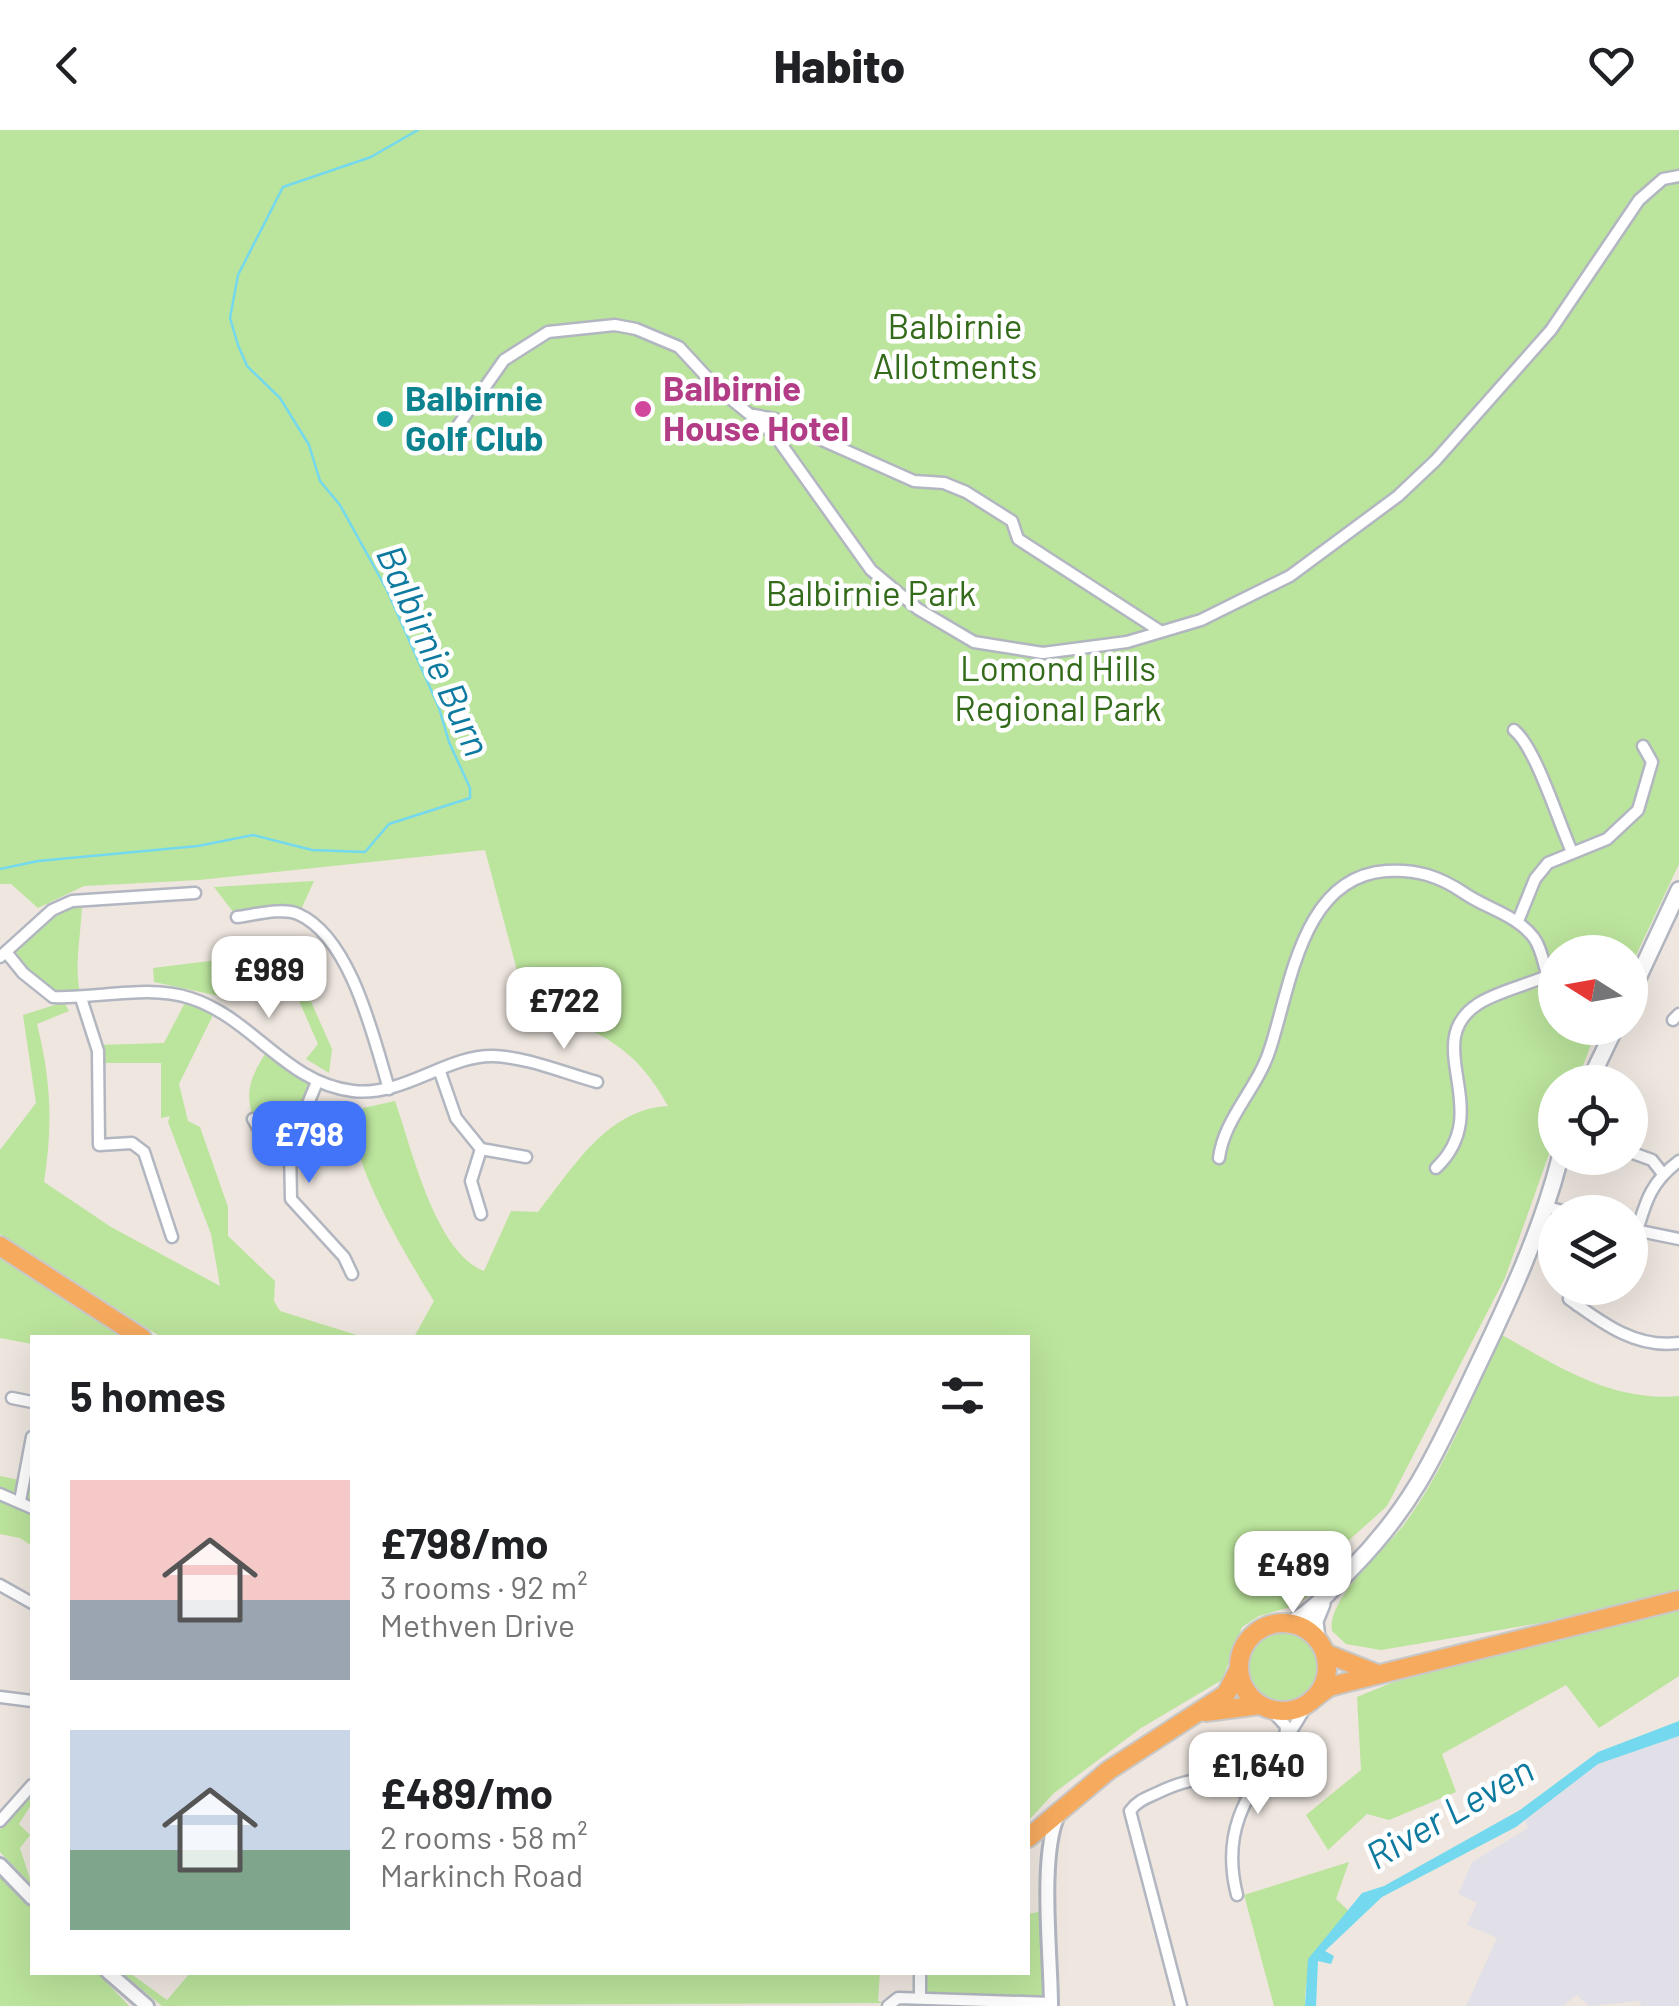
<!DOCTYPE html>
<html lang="en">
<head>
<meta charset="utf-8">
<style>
	body { margin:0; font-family:Barlow,sans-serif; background:#f6f6f6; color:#202124; height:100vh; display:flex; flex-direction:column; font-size:38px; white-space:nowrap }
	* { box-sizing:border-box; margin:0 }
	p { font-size:32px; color:#757577 }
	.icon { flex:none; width:55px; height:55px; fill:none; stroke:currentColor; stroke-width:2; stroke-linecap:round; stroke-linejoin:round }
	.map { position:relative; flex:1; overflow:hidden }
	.panel { position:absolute; left:30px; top:1205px; width:1000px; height:640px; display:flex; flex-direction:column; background:#fff; border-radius:0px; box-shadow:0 10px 40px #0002 }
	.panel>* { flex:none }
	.needle { width:65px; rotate:281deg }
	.tools { position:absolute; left:1538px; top:805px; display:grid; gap:20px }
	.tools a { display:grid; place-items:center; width:110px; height:110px; border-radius:50%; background:#fff; box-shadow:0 10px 40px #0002; font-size:50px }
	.price { position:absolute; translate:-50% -85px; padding:0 22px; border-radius:20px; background:#fff; color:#222; font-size:32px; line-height:65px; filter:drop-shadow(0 2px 5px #0008) }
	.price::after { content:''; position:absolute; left:50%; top:60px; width:30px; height:22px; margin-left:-15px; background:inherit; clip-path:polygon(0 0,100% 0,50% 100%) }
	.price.selected { background:#4174f9; color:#fff }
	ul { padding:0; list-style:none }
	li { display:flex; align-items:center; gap:30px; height:250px; padding:0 40px }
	li span { display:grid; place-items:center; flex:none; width:280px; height:200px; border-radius:0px; color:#555 }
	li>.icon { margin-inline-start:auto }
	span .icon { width:120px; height:120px; fill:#fffc; stroke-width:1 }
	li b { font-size:42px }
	h2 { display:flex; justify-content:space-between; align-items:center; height:120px; padding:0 40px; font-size:42px }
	header { display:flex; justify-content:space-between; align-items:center; height:130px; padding:0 40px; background:#fff; font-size:45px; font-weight:800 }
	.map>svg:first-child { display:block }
</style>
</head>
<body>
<header><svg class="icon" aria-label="back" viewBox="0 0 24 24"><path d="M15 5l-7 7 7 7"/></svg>Habito<svg class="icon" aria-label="heart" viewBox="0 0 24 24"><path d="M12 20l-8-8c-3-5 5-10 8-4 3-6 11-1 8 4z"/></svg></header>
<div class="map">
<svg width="1679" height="1876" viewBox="0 0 1679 1876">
	<rect width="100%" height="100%" fill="#eee6df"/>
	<path fill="#e1dfe7" d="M1679,1606V1876H1641L1640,1871L1589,1876L1577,1865L1563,1876H1466L1497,1808L1467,1795L1477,1773L1458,1764L1472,1732L1528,1698L1525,1690L1598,1634Z"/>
	<g fill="#bbe49c">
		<path d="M0,0H1679V734L1630,838V822H1555V898H1597L1577,952H1555V1007L1505,1148L1387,1376L1346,1413L1328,1447L1314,1462L1294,1476L1259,1486L1242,1497L1222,1550L1141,1598L1054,1663L1028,1691V1208L414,1207L434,1171C412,1136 355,1041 355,1000C355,994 361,984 363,978L395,971C412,1019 435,1122 484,1141L511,1081L538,1082C573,1038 607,979 668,976C632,910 593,900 526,874L485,720L199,750L84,756L38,778L11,754H0Z"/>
		<path d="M314,751L299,784L237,787L214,757Z"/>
		<path d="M82,769C82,804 73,833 81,868L53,867L6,822L52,780Z"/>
		<path d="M226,829L293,831L332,919L329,943L306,929L318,914L285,839L243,846L219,866L154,852L153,838Z"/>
		<path d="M188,867L216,879L179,954L188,991L200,997L228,1077V1106L275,1151L274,1171L280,1181L363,1207H161L0,1104V1020L36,973L23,885L64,872L69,881L37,894C51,950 53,995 44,1052L111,1097L220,1156L211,1104L168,992L170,986L161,988V933H98L96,915L164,913Z"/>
		<path d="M269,918L314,952L290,1017L261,1003C241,967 248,950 269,918Z"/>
		<path d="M0,1123L126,1207L32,1208V1214L0,1208Z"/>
		<path d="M1502,1205C1559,1237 1612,1272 1679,1266V1461L1611,1481L1381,1520L1346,1514L1332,1501C1327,1469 1383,1421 1403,1396C1445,1340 1472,1268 1502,1205Z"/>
		<path d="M0,1346L24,1351L32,1359V1416L20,1408L0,1404Z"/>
		<path d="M1679,1477V1546L1599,1598L1566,1555L1442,1624L1456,1662L1389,1690L1367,1684L1328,1720L1306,1685L1361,1640L1357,1567L1391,1553Z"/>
		<circle cx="1281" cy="1537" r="36"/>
		<path d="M32,1664V1673L19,1694L30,1705L20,1718L32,1755L0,1722V1700Z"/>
		<path d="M1349,1732L1336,1769L1351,1783C1322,1808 1304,1836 1305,1876H1274L1244,1765Z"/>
		<path d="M0,1744L32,1776V1842L98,1843L129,1876H0Z"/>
		<path d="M1043,1781L1045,1867L925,1864L926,1843L1028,1842V1784Z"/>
		<path d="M191,1842H880L878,1871L886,1873L162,1876L122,1843H130L167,1870Z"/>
	</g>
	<path fill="#74d9ee" d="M1679,1591V1606L1598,1634L1516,1697L1382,1767L1325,1821L1334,1826L1331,1834L1318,1831L1316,1876H1305L1308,1829L1362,1763L1384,1756L1520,1680L1598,1622Z"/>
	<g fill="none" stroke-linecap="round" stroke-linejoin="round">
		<path stroke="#74d9ee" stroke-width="2.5" d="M0,739L38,731L198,716L253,705L312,720L365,722L389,694L470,668V658L449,612L439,578L387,460L340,375L320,351L309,315L280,268L247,236L238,215L230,188L238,145L283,57L371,27L418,0"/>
		<defs>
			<g id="minor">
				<path d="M754,285L775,289L914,351L944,353L966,362L1012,391L1018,409L1160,501"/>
				<path d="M443,317L504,230L548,202L615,195L636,199L679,217L716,257L774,304L871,440L918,479L974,512L1043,523L1127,512L1201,490L1290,446L1398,366L1436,330L1551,200L1639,70L1663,49L1679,46"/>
				<path d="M1514,600C1536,618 1558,691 1572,722"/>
				<path d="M237,787C254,785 282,777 298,784C351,807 374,909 389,959"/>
				<path d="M1518,791L1535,749L1548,733L1607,709L1638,680L1652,632L1643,616"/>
				<path d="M6,822L23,843L53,867C96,869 148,854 190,868C253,888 285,953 353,961C403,967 447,925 493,926C527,927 564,943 597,952"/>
				<path d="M0,827L52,780L72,771L195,763"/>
				<path d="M81,868L98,921L99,1015L132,1013L144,1022L172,1107"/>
				<path d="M1673,890L1679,884"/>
				<path d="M440,942L456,988L481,1019L526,1027"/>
				<path d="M317,952L290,1017L291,1069L344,1127L352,1144"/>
				<path d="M253,989L261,1003L290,1017"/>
				<path d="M481,1019L471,1051L481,1084"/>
				<path d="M1630,1022L1652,1030L1663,1044"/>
				<path d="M1219,1028C1224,988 1258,958 1270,919C1291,855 1302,747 1386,741C1416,739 1439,746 1464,763C1487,779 1517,785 1534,808C1545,823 1544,847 1555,864"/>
				<path d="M1436,1038C1497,980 1418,913 1478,874C1496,862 1524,856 1544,847"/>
				<path d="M1547,1077L1566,1082"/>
				<path d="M1630,1099L1679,1109"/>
				<path d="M1637,1101C1646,1070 1652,1051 1679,1031"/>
				<path d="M1569,1169C1602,1193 1636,1219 1679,1213"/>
				<path d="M1577,1175L1589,1158"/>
				<path d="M12,1268L32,1272"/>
				<path d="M0,1364L32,1378"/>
				<path d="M20,1371L32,1307"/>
				<path d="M0,1455L32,1473"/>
				<path d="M0,1567L32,1571"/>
				<path d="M1271,1580L1286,1596L1285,1612"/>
				<path d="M0,1691L32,1655"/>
				<path d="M1237,1765C1215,1678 1271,1644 1307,1574"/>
				<path d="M920,1868V1842"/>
				<path d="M888,1876L898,1868L1051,1873"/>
				<path d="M1181,1876L1130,1681C1137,1671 1146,1668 1157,1663C1193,1646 1212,1644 1247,1664"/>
			</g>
			<g id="tertiary">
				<path d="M0,1735L32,1768"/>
				<path d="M108,1842L147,1876"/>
				<path d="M1051,1876C1051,1826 1039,1727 1058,1685"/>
			</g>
			<g id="secondary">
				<path d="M1630,865L1679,760"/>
				<path d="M1589,952L1615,898"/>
				<path d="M1290,1494C1316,1479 1332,1459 1352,1438C1415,1374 1438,1319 1476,1239C1509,1170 1541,1102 1560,1028"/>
				<path d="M1317,1509L1315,1491L1322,1474"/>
			</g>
			<g id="trunk">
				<path d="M0,1116L142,1208"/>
				<circle cx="1283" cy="1537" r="44"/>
				<path d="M1325,1523L1375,1543"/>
				<path d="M1312,1570L1329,1557L1348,1552L1679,1470"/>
				<path d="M1206,1582L1260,1575"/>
				<path d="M1028,1708L1109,1640L1226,1564L1238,1541"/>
			</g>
		</defs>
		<use href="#minor" stroke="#b2b6c0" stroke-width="15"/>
		<use href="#tertiary" stroke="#b2b6c0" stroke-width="18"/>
		<use href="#secondary" stroke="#b2b6c0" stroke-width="20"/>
		<use href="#trunk" stroke="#c8c8c8" stroke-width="22"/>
		<use href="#minor" stroke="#fff" stroke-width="10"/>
		<use href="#tertiary" stroke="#fff" stroke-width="12"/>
		<use href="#secondary" stroke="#fff" stroke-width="15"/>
		<use href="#trunk" stroke="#f6aa5e" stroke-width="18"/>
	</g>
	<circle fill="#d1479c" stroke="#fff" stroke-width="4" cx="643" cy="279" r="10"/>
	<circle fill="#0f9aa8" stroke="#fff" stroke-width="4" cx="385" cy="289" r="10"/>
	<g text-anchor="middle" stroke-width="9" stroke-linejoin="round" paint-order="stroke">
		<g font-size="35" fill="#336b1b" stroke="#fff">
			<text x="955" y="209">Balbirnie<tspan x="955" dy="40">Allotments</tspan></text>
			<text x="871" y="476">Balbirnie Park</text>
			<text x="1058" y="551">Lomond Hills<tspan x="1058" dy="40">Regional Park</tspan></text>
		</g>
		<g font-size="35" font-weight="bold" fill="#b23c85" stroke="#fff" text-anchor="start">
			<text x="663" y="271">Balbirnie<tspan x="663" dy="40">House Hotel</tspan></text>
		</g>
		<g font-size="35" font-weight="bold" fill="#0d838f" stroke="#fff" text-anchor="start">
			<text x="405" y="281">Balbirnie<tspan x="405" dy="40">Golf Club</tspan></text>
		</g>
		<g font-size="38" font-style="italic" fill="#0e7a9f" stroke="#fff">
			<text transform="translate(433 521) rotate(66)" y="13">Balbirnie Burn</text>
			<text transform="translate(1450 1683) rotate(-30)" y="13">River Leven</text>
		</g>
	</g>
</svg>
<div class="tools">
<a><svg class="needle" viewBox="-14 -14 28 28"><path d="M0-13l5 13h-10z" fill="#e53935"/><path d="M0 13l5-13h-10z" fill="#757577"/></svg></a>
<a><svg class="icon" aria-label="locate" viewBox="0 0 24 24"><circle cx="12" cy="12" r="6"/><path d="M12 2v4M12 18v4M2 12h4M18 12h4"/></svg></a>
<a><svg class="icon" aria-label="layers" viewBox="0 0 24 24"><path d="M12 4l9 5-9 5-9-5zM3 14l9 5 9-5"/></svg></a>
</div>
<b class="price" style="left:269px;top:891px">£989</b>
<b class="price" style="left:564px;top:922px">£722</b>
<b class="price selected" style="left:309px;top:1056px">£798</b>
<b class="price" style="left:1293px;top:1486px">£489</b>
<b class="price" style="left:1258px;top:1687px">£1,640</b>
<section class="panel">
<h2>5 homes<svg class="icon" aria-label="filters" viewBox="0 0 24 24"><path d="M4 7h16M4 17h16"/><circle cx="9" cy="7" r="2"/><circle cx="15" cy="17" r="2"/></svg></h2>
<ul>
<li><span style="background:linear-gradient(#f6c9c9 60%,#9aa5b1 0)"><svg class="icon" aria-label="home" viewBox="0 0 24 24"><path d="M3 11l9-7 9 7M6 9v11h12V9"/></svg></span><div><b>£798/mo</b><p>3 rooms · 92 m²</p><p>Methven Drive</p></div></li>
<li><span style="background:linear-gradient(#c9d6e8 60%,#7fa58c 0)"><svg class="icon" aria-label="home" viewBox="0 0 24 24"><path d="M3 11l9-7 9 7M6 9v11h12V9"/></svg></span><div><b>£489/mo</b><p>2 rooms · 58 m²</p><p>Markinch Road</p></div></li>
</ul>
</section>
</div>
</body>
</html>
